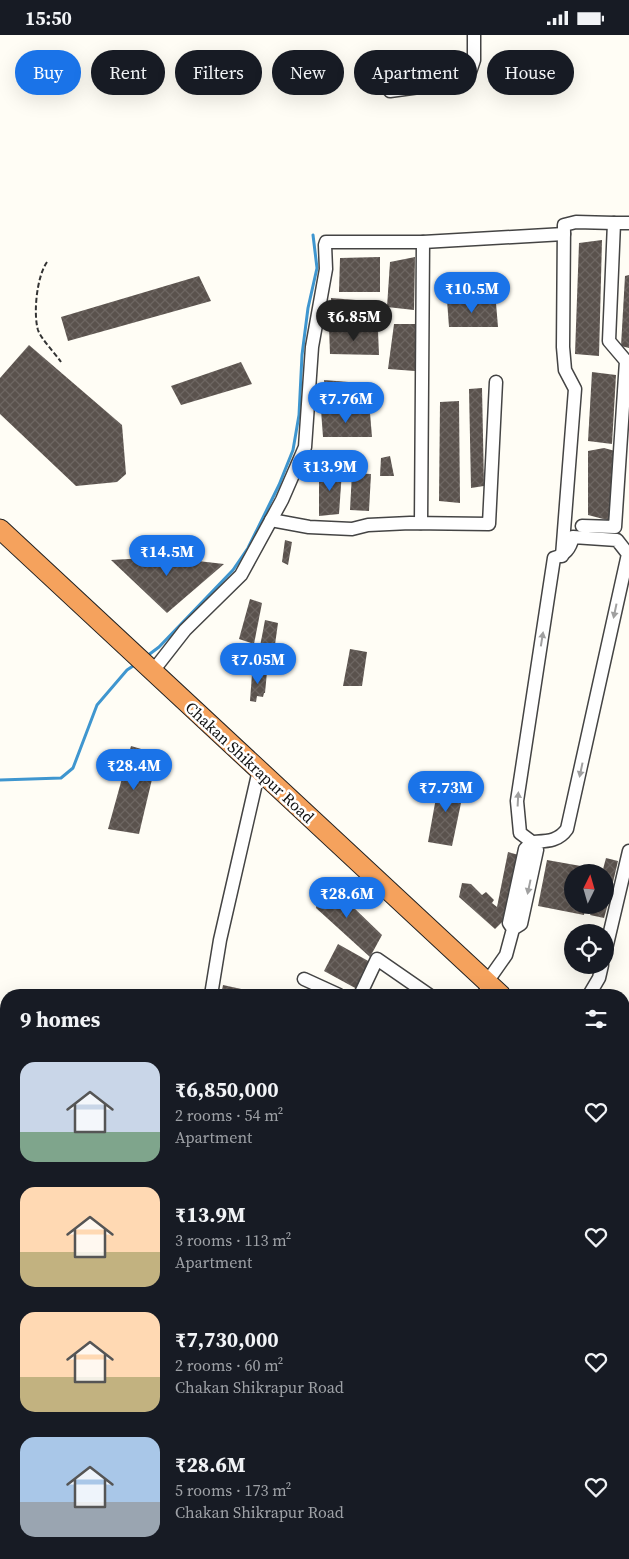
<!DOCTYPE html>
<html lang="en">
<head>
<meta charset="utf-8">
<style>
	body { margin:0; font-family:"Source Serif 4",serif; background:#20242c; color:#f1f3f6; height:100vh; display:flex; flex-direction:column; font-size:19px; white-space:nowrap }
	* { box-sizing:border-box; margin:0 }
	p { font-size:16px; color:#9ea1a6 }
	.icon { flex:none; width:28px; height:28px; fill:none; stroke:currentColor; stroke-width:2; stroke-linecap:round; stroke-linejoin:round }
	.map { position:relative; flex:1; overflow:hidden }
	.details { position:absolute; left:0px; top:954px; width:630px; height:571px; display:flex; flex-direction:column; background:#171b24; border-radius:20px 20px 0 0; box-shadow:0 5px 20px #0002 }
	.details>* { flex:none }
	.guide { position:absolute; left:15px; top:15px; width:600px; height:45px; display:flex; gap:10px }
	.needle { width:32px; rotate:5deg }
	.controls { position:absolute; left:564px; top:829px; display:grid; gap:10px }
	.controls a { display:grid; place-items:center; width:50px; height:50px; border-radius:50%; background:#171b24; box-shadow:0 5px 20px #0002; font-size:25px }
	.price { position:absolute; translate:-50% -42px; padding:0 11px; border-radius:18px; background:#1a73e8; color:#fff; font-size:16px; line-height:32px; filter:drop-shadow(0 1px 2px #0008) }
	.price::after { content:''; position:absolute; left:50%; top:30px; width:15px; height:11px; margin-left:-8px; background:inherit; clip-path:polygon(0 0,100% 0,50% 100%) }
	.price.selected { background:#222; color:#fff }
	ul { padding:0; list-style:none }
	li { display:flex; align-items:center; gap:15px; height:125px; padding:0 20px }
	li span { display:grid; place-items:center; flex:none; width:140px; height:100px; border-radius:15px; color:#555 }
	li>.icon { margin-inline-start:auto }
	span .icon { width:60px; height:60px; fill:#fffc; stroke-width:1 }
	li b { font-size:21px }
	h2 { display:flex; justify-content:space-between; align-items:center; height:60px; padding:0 20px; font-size:21px }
	.pill { padding:0 18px; border-radius:22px; background:#171b24; box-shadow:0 5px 20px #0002; font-size:18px; line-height:45px }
	.pill.selected { background:#1a73e8; color:#fff }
	.status { display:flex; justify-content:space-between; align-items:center; height:35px; padding:0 25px; background:#171b24; direction:ltr }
	.status svg { height:14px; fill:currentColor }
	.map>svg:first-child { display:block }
</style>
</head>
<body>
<div class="status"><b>15:50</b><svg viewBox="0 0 49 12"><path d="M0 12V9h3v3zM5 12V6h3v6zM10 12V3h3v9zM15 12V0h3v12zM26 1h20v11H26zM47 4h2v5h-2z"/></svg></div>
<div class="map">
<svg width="629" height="1524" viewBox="0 0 629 1524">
	<defs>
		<pattern id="building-cross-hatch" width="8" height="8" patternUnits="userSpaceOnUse" patternTransform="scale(1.25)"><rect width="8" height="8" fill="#5a524d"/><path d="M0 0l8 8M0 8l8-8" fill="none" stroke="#6d6662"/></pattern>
	</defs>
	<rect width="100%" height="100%" fill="#fffdf5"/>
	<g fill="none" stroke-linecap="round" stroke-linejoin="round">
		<g stroke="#3f96cf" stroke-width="3">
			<path d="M147,621L159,612L233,535L248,513L279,450L293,415L299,380L302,320L308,273L317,233L313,200"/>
			<path d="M0,745L61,743L73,733L97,670L127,635L136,629"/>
		</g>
	</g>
	<g fill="url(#building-cross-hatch)">
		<path d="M602,205L599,321L575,319L579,208Z"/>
		<path d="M380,222V257H339L340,223Z"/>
		<path d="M415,222L414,275L387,272L390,227Z"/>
		<path d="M629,240V313L621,311L625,241Z"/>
		<path d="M199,241L211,266L68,306L61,282Z"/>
		<path d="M331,263L381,267L382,291L333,290Z"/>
		<path d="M447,265L496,268L498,292H449Z"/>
		<path d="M394,289H415V336L388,334Z"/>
		<path d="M329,292L378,296L379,320L330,319Z"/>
		<path d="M29,310L122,390L126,439L117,447L76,451L0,379V343Z"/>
		<path d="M241,327L252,349L181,370L171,351Z"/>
		<path d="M592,337L616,340L612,409L588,406Z"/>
		<path d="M324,345L373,349L375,373L326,372Z"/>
		<path d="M482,353L484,451L471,453L469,354Z"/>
		<path d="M459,366L460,468L439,466L440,367Z"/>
		<path d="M321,375L370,378L372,402H323Z"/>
		<path d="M604,413L615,416L611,486L588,480V416Z"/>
		<path d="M390,421L394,441H380L381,423Z"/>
		<path d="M319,435L342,436L339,479L319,481Z"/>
		<path d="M352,438L371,439L369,476L350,475Z"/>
		<path d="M285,505L292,507L288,530L282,527Z"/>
		<path d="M163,522L224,529L167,578L111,525Z"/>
		<path d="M250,564L262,568L254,609L239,604Z"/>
		<path d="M265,585L278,588L273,624L258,622Z"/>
		<path d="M350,614L367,617L362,651H343Z"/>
		<path d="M257,635L267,637L265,658H264L263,662L257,661L256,667L250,666L252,639H257Z"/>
		<path d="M131,711L158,719L139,799L108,794Z"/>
		<path d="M439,746L465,749L452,811L428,807Z"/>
		<path d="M508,817L522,821L507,882L495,894L459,862L462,848L471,849L482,860L486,857L494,865L492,868L497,872Z"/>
		<path d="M606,823L618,826L610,860L605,859V838H602Z"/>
		<path d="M547,825L592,833V838H572V870H585L584,880L538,871Z"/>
		<path d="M324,844L382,900L370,922L316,873L319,855Z"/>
		<path d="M605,861L610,862L604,883L590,880L593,870H605Z"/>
		<path d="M338,909L370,927L357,954L324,936Z"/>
		<path d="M223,950L255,957V960H221Z"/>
		<path d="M624,1152L629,1154V1183L624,1182Z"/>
		<path d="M624,1190L629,1191L625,1217H624Z"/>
		<path d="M36,1519H87V1524H35Z"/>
		<rect x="400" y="1519" width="27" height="5"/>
		<path d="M578,1519H603V1523L578,1520Z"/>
	</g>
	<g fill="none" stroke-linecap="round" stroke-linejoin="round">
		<defs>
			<g id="minor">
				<path d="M390,56L449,48L470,37L474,25V0"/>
				<path d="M271,485L309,492L352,494L368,490L410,488L489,489L496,347"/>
				<path d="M421,488L423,207"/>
				<path d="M582,491L615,492L626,326L609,306L614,188H629"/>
				<path d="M562,521L575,354L565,335L563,312L564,190L576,187L614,188"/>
				<path d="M153,636L185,595L241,540L282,465L305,412L312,312L326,234L325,210L326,207H423L564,199"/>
				<path d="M605,918L629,816"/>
				<path d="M304,944L339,960"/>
				<path d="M211,960L220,905L259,735"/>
				<path d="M360,960L377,924L429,960"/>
				<path d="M485,960L487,947L506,920L513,894L509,888L525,814L532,807C546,806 558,807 567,794L628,519L617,505L573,502C570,514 565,520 554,523L517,766L520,798L532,807L537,815L521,889L513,894"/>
				<path d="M589,960L599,943L602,930"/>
				<path d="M95,1524L96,1519"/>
			</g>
			<g id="highway">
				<path d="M0,494L501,960"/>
				<path d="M624,1065L629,1069"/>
			</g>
		</defs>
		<use href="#minor" stroke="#444" stroke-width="15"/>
		<use href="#highway" stroke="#222" stroke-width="21"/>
		<path stroke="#333" stroke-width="2" stroke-dasharray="5 2.5" stroke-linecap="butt" d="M47,227C37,241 33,278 38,295C41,304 55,318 61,327"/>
		<use href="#minor" stroke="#fff" stroke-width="12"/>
		<use href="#highway" stroke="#f5a25d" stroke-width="19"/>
	</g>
	<defs><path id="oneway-solid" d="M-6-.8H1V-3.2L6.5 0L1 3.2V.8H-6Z" transform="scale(1.25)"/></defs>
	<g fill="#a0a0a0">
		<use href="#oneway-solid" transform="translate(615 576) rotate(102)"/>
		<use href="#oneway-solid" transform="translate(542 604) rotate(-81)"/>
		<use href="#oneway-solid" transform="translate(581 735) rotate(102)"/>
		<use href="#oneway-solid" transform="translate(518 764) rotate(-87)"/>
		<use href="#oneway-solid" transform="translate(529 852) rotate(102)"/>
	</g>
	<g text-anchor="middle" stroke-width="5" stroke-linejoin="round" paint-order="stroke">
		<g font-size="16" fill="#111" stroke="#fff">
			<text transform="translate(250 727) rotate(43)" y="6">Chakan Shikrapur Road</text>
		</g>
	</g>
</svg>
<div class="controls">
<a><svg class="needle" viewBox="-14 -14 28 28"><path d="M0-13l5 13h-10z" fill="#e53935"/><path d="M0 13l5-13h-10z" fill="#9ea1a6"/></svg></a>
<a><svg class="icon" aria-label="locate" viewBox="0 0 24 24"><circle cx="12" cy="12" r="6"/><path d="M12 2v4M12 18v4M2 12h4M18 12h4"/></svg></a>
</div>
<b class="price" style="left:472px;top:279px">₹10.5M</b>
<b class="price selected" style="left:354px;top:307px">₹6.85M</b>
<b class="price" style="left:346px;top:389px">₹7.76M</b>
<b class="price" style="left:330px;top:457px">₹13.9M</b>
<b class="price" style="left:167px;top:542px">₹14.5M</b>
<b class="price" style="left:258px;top:650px">₹7.05M</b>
<b class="price" style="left:134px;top:756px">₹28.4M</b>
<b class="price" style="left:446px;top:778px">₹7.73M</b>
<b class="price" style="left:347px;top:884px">₹28.6M</b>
<div class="guide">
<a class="pill selected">Buy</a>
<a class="pill">Rent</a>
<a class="pill">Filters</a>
<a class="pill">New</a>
<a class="pill">Apartment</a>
<a class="pill">House</a>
</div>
<section class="details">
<h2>9 homes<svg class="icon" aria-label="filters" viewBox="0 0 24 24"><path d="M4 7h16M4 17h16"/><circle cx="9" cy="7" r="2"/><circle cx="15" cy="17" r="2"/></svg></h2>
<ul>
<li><span style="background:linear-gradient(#c9d6e8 70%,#7fa58c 0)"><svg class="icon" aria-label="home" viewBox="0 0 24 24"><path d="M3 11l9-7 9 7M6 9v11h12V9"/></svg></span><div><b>₹6,850,000</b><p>2 rooms · 54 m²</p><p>Apartment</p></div><svg class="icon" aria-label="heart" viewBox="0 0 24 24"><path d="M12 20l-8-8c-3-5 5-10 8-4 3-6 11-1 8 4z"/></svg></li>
<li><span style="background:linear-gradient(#ffd9b3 65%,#c2b280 0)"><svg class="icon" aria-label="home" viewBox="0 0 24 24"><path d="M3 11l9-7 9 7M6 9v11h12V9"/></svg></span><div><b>₹13.9M</b><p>3 rooms · 113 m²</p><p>Apartment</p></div><svg class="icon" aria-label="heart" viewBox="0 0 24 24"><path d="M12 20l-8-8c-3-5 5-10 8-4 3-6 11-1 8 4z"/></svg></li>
<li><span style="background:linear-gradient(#ffd9b3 65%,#c2b280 0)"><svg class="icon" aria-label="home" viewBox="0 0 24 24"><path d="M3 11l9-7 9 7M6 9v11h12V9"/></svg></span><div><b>₹7,730,000</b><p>2 rooms · 60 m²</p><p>Chakan Shikrapur Road</p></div><svg class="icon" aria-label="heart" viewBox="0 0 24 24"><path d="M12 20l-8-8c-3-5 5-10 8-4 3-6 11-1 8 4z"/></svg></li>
<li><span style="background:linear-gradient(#a9c7e8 65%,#9aa5b1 0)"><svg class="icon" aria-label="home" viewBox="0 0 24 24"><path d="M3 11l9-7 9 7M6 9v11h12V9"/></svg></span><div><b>₹28.6M</b><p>5 rooms · 173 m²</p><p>Chakan Shikrapur Road</p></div><svg class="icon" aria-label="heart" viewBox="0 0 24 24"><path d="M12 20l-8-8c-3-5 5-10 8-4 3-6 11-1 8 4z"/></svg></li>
</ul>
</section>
</div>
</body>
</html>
